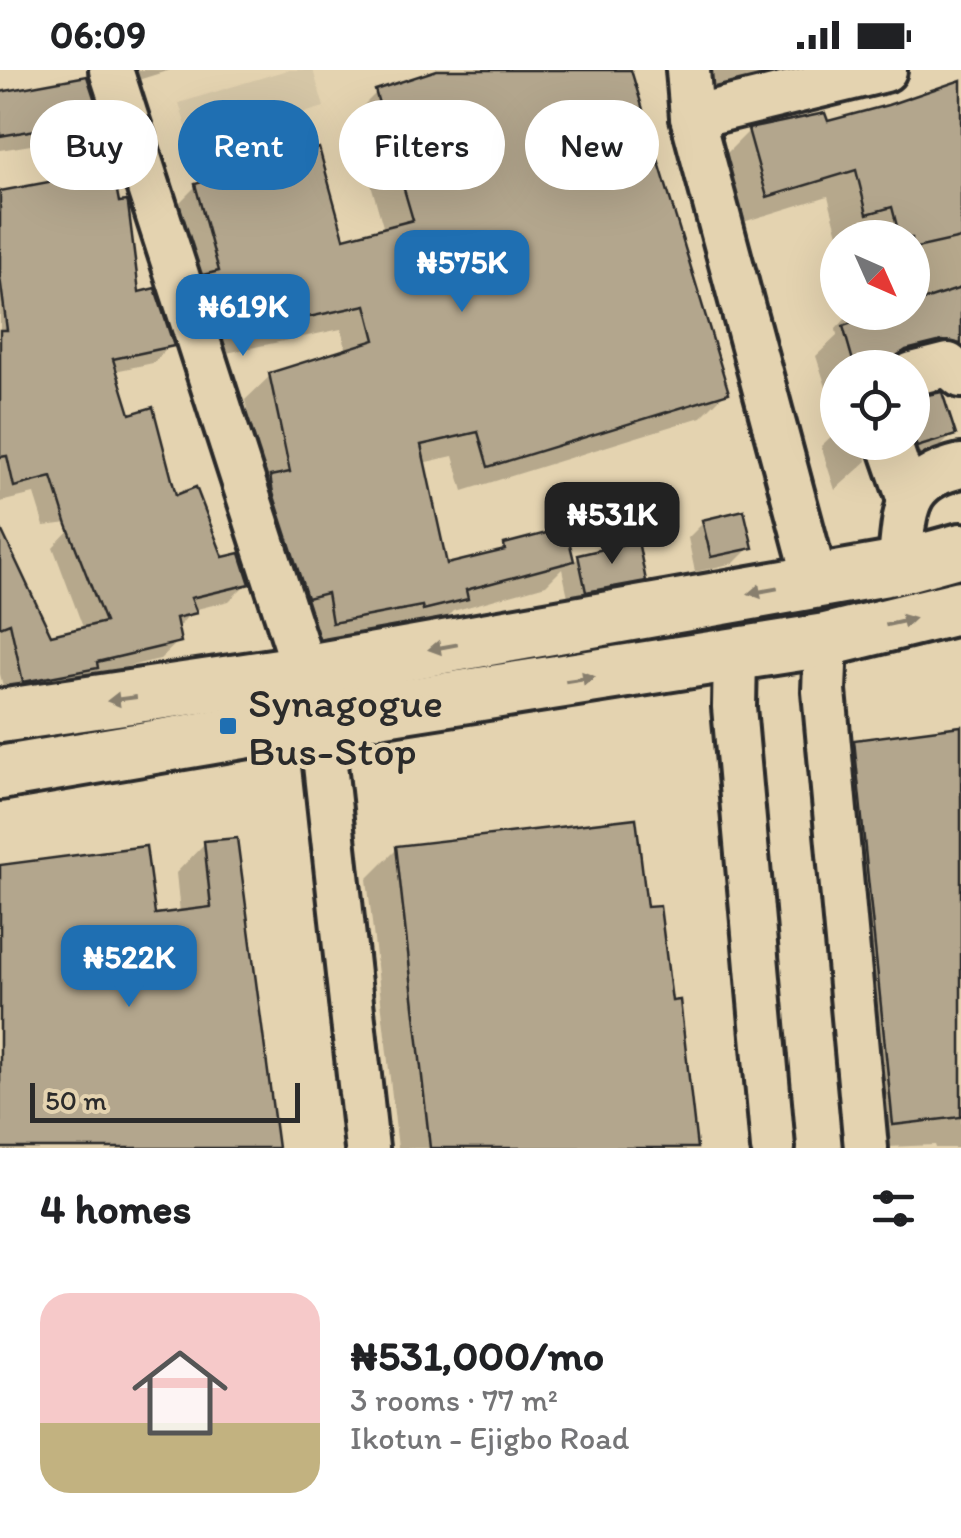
<!DOCTYPE html>
<html lang="en">
<head>
<meta charset="utf-8">
<style>
	body { margin:0; font-family:Itim,sans-serif; background:#f6f6f6; color:#202124; height:100vh; display:flex; flex-direction:column; font-size:38px; white-space:nowrap }
	* { box-sizing:border-box; margin:0 }
	p { font-size:32px; color:#757577 }
	.icon { flex:none; width:55px; height:55px; fill:none; stroke:currentColor; stroke-width:2; stroke-linecap:round; stroke-linejoin:round }
	.map { position:relative; height:1078px; overflow:hidden }
	.details { display:flex; flex-direction:column; background:#fff; flex:1 }
	.details>* { flex:none }
	.hud { position:absolute; left:30px; top:30px; width:902px; height:90px; display:flex; gap:20px }
	.needle { width:65px; rotate:135deg }
	.controls { position:absolute; left:820px; top:150px; display:grid; gap:20px }
	.controls a { display:grid; place-items:center; width:110px; height:110px; border-radius:50%; background:#fff; box-shadow:0 10px 40px #0002; font-size:50px }
	.scale { position:absolute; left:30px; bottom:25px; width:270px; box-sizing:border-box; padding-left:10px; border:5px solid #2b2b2b; border-top:0; font-size:28px; line-height:35px; white-space:nowrap; color:#2b2b2b; -webkit-text-stroke:8px #e4d3b0; paint-order:stroke }
	.price { position:absolute; translate:-50% -85px; padding:0 22px; border-radius:20px; background:#1f6fb2; color:#fff; font-size:32px; line-height:65px; filter:drop-shadow(0 2px 5px #0008) }
	.price::after { content:''; position:absolute; left:50%; top:60px; width:30px; height:22px; margin-left:-15px; background:inherit; clip-path:polygon(0 0,100% 0,50% 100%) }
	.price.active { background:#222; color:#fff }
	ul { padding:0; list-style:none }
	li { display:flex; align-items:center; gap:30px; height:250px; padding:0 40px }
	li+li { border-top:2px solid #e0e0e0 }
	li span { display:grid; place-items:center; flex:none; width:280px; height:200px; border-radius:30px; color:#555 }
	li>.icon { margin-inline-start:auto }
	span .icon { width:120px; height:120px; fill:#fffc; stroke-width:1 }
	li b { font-size:42px }
	h2 { display:flex; justify-content:space-between; align-items:center; height:120px; padding:0 40px; font-size:42px }
	.tag { padding:0 35px; border-radius:45px; background:#fff; box-shadow:0 10px 40px #0002; font-size:35px; line-height:90px }
	.tag.active { background:#1f6fb2; color:#fff }
	.status { display:flex; justify-content:space-between; align-items:center; height:70px; padding:0 50px; background:#fff; direction:ltr }
	.status svg { height:28px; fill:currentColor }
	.map>svg:first-child { display:block }
</style>
</head>
<body>
<div class="status"><b>06:09</b><svg viewBox="0 0 49 12"><path d="M0 12V9h3v3zM5 12V6h3v6zM10 12V3h3v9zM15 12V0h3v12zM26 1h20v11H26zM47 4h2v5h-2z"/></svg></div>
<div class="map">
<svg width="961" height="1078" viewBox="0 0 961 1078">
	<rect width="100%" height="100%" fill="#e4d3b0"/>
	<filter id="ink" filterUnits="userSpaceOnUse"><feTurbulence type="fractalNoise" baseFrequency=".01" numOctaves="2"/><feDisplacementMap in="SourceGraphic" scale="20" xChannelSelector="R" yChannelSelector="G"/><feConvolveMatrix kernelMatrix="1 2 1 2 8 2 1 2 1" color-interpolation-filters="sRGB"/></filter>
	<g filter="url(#ink)">
		<path fill="#d5c6a6" d="M287,0H313L324,37L192,76L179,33Z"/>
		<g fill="#0003">
			<path d="M111,0H170L116,17Z"/>
			<path d="M449,0H628L726,322L701,347L463,421L453,386L422,393L445,497L496,485L505,476L564,461L572,494L579,487L643,510L627,526L570,536L562,499L546,515L453,541L440,554L308,577L264,416L245,330L271,305L347,281L341,259L198,289L171,141L196,116L342,171L384,160L352,47L377,22Z"/>
			<path d="M695,0H786L769,17L698,34Z"/>
			<path d="M961,13V264L947,270L919,297L838,298V354L816,286L837,266L836,259L852,242H912V168H866L865,163L839,168L828,126L740,153L721,89L749,61L826,54Z"/>
			<path d="M9,19L10,23L98,49L80,67L0,80V20Z"/>
			<path d="M0,124L137,225L171,275L153,293L115,301L128,347L175,428L221,490L247,513L229,531L193,540L176,560L179,571L160,589L87,606L77,616L6,629L0,604V492L50,568L84,560L53,477L71,458L85,451L44,456L34,424L0,432Z"/>
			<path d="M912,330L953,364L925,392L889,403L877,380L864,374L867,391L835,420L821,376L838,360V372H912Z"/>
			<path d="M704,452L750,477L734,493L695,502L688,468Z"/>
			<path d="M961,660V1078H936L935,1075L864,1078L825,702L855,673Z"/>
			<path d="M205,773L242,835H246L276,1078H0V798L153,847L180,843L176,803Z"/>
			<path d="M397,779L644,840L670,934L678,933L694,1078H398L367,809Z"/>
		</g>
		<g fill="#b3a68d" stroke="#2b2b2b" stroke-width="2.5">
			<path d="M437,0H631L729,323L488,397L478,362L421,375L447,494L505,480L504,474L566,458L574,491L466,520L468,529L423,540L422,536L332,553L327,523L307,528L273,423L270,406L290,402L269,303L375,270L366,235L223,265L203,205L219,201L195,114L319,78L344,168L413,150L375,20Z"/>
			<path d="M87,6L101,49L0,66V22Z"/>
			<path d="M961,10V168L912,179V168H900L892,137L867,144L856,100L767,127L748,59L825,43L828,51L888,35Z"/>
			<path d="M113,100L119,132L127,131L128,134L139,222L155,218L174,276L113,289L130,344L153,337L176,425L196,417L223,487L240,483L250,514L191,528L197,543L176,548L181,572L97,592L98,598L23,612L10,553L0,557V457L51,565L105,552L67,455L52,407L14,417L7,386L0,387V260H7L0,207V121Z"/>
			<path d="M961,218V274L942,271L906,280L892,290L869,298H855L843,256L885,242H912V234Z"/>
			<path d="M942,322L956,365L917,377L912,364V328Z"/>
			<path d="M744,440L753,478L711,487L702,450Z"/>
			<path d="M638,471L646,511L586,522L578,485Z"/>
			<path d="M961,656V1047L893,1055L854,670Z"/>
			<path d="M636,748L647,837L660,836L672,931L680,930L697,1078H430L396,776Z"/>
			<path d="M237,768L278,1078H0V795L146,776L155,844L211,837L204,771Z"/>
		</g>
		<g fill="none" stroke-linecap="round" stroke-linejoin="round">
			<defs>
				<g id="minor">
					<path d="M111,0L320,649L367,1078"/>
					<path d="M688,0L692,47L816,512"/>
					<path d="M692,47L885,0"/>
					<path d="M912,304L948,295L961,306"/>
					<path d="M889,372L908,427"/>
					<path d="M899,497C906,444 899,410 961,396"/>
					<path d="M826,570L824,621L866,1078"/>
					<path d="M735,585L734,637L773,1078"/>
				</g>
				<g id="major">
					<path d="M0,646L307,601L899,497L961,480"/>
					<path d="M0,703L320,649L826,570L961,537"/>
				</g>
			</defs>
			<use href="#minor" stroke="#2b2b2b" stroke-width="50"/>
			<use href="#major" stroke="#2b2b2b" stroke-width="60"/>
			<use href="#minor" stroke="#e4d3b0" stroke-width="42"/>
			<use href="#major" stroke="#e4d3b0" stroke-width="52"/>
		</g>
		<defs><path id="oneway-solid" d="M-6-.8H1V-3.2L6.5 0L1 3.2V.8H-6Z" transform="scale(2.5)"/></defs>
		<g fill="#887f6e">
			<use href="#oneway-solid" transform="translate(763 521) rotate(170)"/>
			<use href="#oneway-solid" transform="translate(900 552) rotate(-13)"/>
			<use href="#oneway-solid" transform="translate(443 577) rotate(170)"/>
			<use href="#oneway-solid" transform="translate(580 609) rotate(-9)"/>
			<use href="#oneway-solid" transform="translate(122 629) rotate(172)"/>
		</g>
	</g>
	<rect fill="#1f6fb2" stroke="#e4d3b0" stroke-width="4" x="218" y="646" width="20" height="20" rx="5"/>
	<g text-anchor="middle" stroke-width="9" stroke-linejoin="round" paint-order="stroke">
		<g font-size="42" fill="#2b2b2b" stroke="#e4d3b0" text-anchor="start">
			<text x="248" y="647">Synagogue<tspan x="248" dy="48">Bus-Stop</tspan></text>
		</g>
	</g>
</svg>
<div class="controls">
<a><svg class="needle" viewBox="-14 -14 28 28"><path d="M0-13l5 13h-10z" fill="#e53935"/><path d="M0 13l5-13h-10z" fill="#757577"/></svg></a>
<a><svg class="icon" aria-label="locate" viewBox="0 0 24 24"><circle cx="12" cy="12" r="6"/><path d="M12 2v4M12 18v4M2 12h4M18 12h4"/></svg></a>
</div>
<div class="scale">50 m</div>
<b class="price" style="left:462px;top:245px">₦575K</b>
<b class="price" style="left:243px;top:289px">₦619K</b>
<b class="price active" style="left:612px;top:497px">₦531K</b>
<b class="price" style="left:129px;top:940px">₦522K</b>
<div class="hud">
<a class="tag">Buy</a>
<a class="tag active">Rent</a>
<a class="tag">Filters</a>
<a class="tag">New</a>
</div>
</div>
<section class="details">
<h2>4 homes<svg class="icon" aria-label="filters" viewBox="0 0 24 24"><path d="M4 7h16M4 17h16"/><circle cx="9" cy="7" r="2"/><circle cx="15" cy="17" r="2"/></svg></h2>
<ul>
<li><span style="background:linear-gradient(#f6c9c9 65%,#c2b280 0)"><svg class="icon" aria-label="home" viewBox="0 0 24 24"><path d="M3 11l9-7 9 7M6 9v11h12V9"/></svg></span><div><b>₦531,000/mo</b><p>3 rooms · 77 m²</p><p>Ikotun - Ejigbo Road</p></div></li>
</ul>
</section>
</body>
</html>
